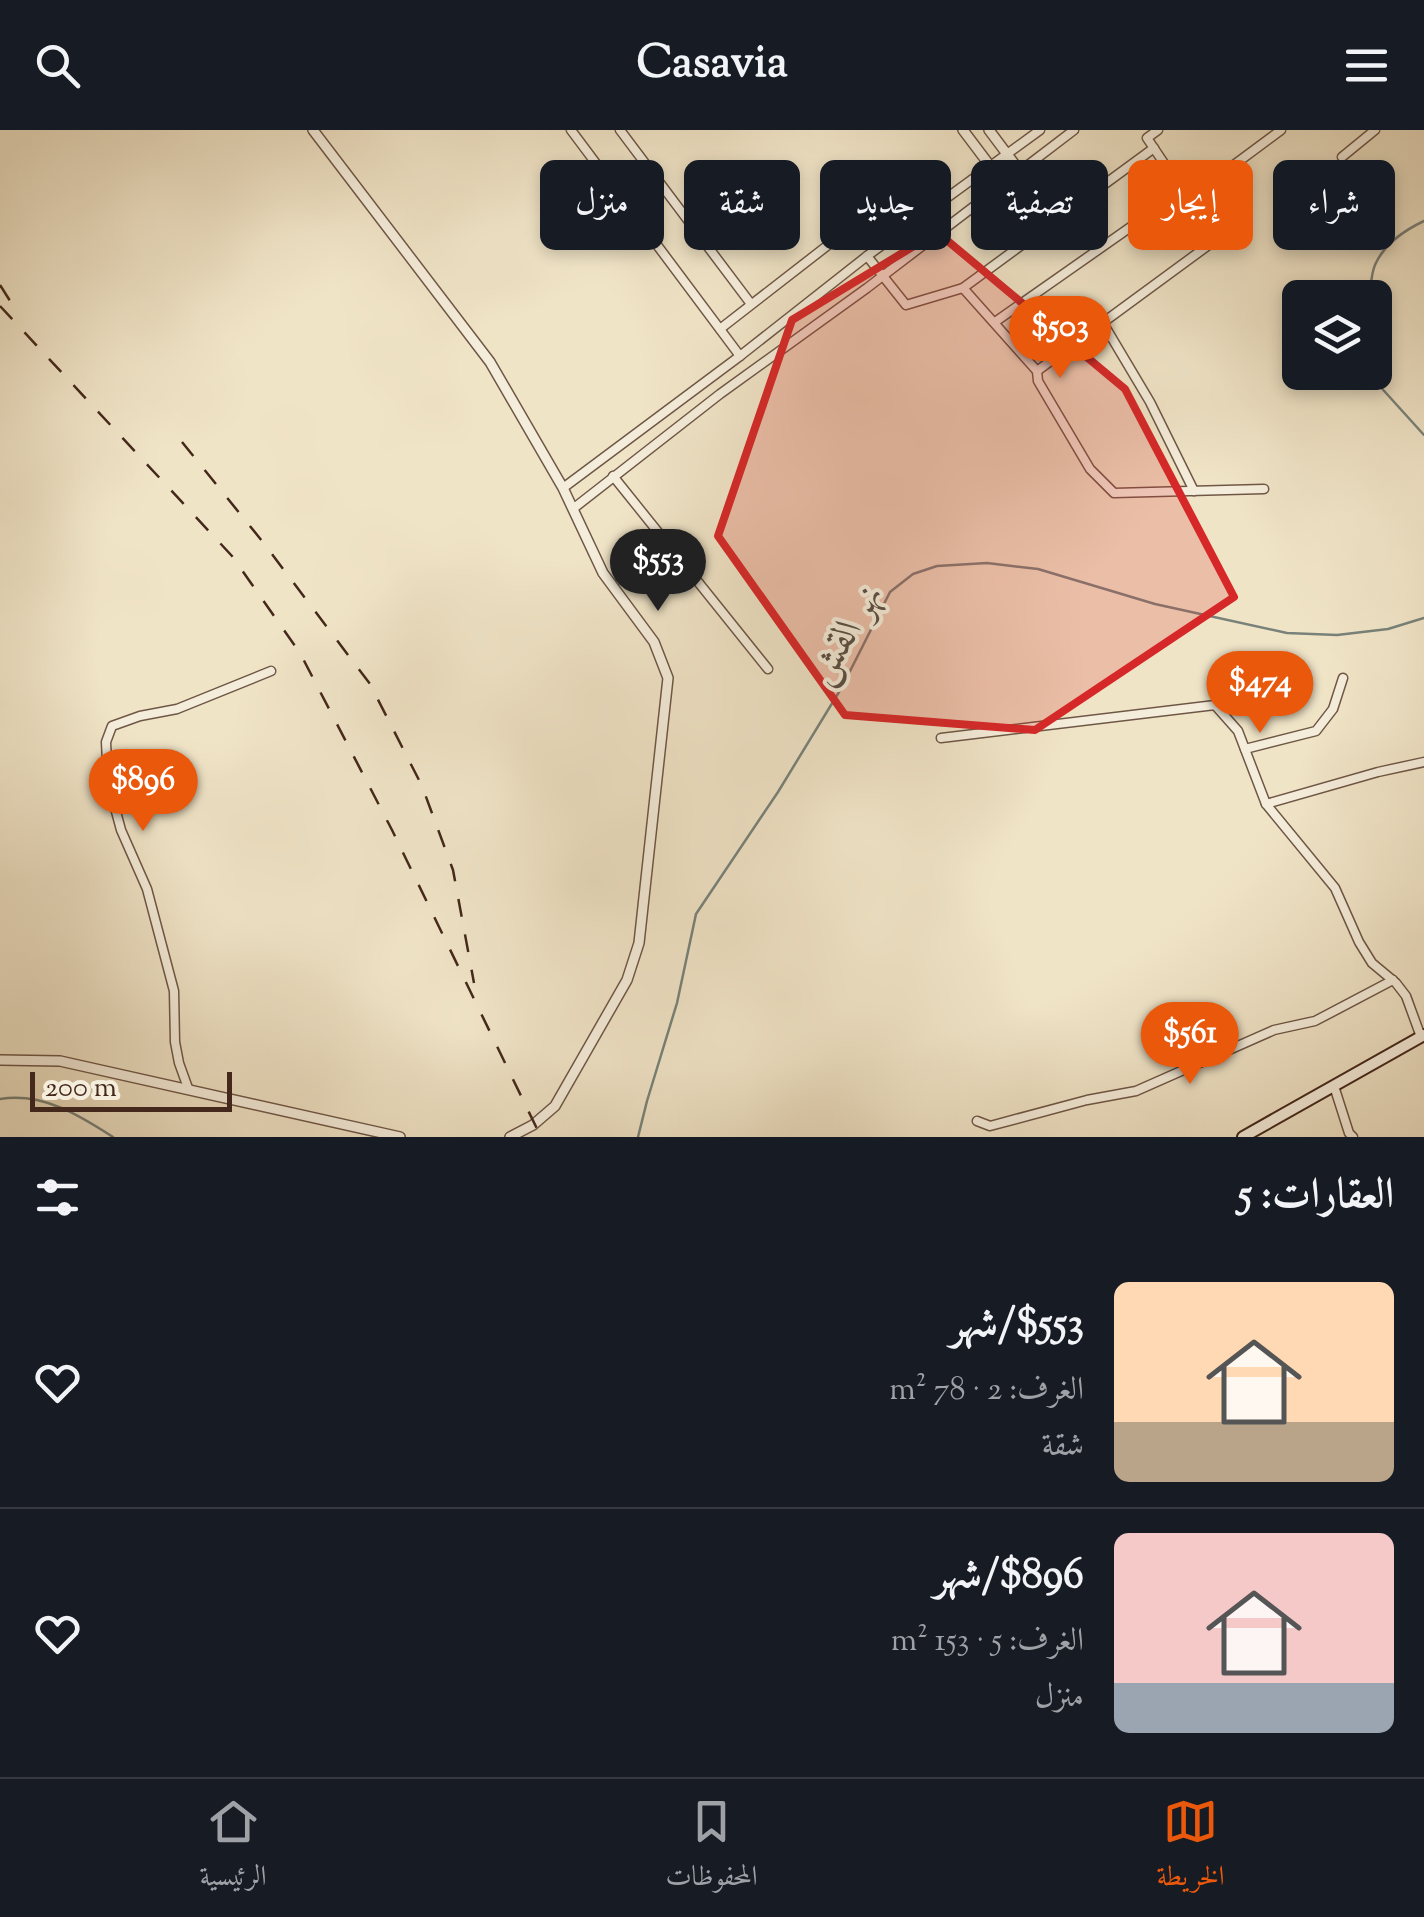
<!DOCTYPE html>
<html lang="ar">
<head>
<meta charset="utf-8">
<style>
	body { margin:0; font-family:"Sorts Mill Goudy",Amiri,serif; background:#242831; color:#f1f3f6; direction:rtl; height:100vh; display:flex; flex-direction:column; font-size:38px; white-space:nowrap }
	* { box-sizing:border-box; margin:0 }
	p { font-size:32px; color:#9ea1a6 }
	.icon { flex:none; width:55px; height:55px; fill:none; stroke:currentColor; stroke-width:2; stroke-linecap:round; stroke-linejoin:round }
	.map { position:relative; height:1007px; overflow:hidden; direction:ltr }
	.drawer { display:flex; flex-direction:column; background:#171b24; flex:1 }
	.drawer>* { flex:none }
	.banner { position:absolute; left:30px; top:30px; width:1365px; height:90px; direction:rtl; display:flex; gap:20px }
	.buttons { position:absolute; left:1282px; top:150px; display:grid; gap:20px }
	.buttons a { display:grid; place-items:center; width:110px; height:110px; border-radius:15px; background:#171b24; box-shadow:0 5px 15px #0003; font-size:50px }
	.scale { position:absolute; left:30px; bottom:25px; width:202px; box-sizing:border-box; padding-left:10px; border:5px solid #44281b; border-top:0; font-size:28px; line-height:35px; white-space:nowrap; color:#44281b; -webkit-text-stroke:8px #f5eddb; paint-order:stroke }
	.price { position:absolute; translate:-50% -85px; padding:0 22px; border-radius:35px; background:#ea580c; color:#fff; font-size:32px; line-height:65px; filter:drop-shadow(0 2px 5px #0008) }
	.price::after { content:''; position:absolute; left:50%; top:60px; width:30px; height:22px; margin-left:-15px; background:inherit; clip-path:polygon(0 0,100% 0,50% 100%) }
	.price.active { background:#222; color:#fff }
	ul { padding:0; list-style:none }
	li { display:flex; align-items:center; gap:30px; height:250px; padding:0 30px }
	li+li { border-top:2px solid #363941 }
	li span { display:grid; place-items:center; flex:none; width:280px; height:200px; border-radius:15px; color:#555 }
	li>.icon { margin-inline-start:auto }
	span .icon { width:120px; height:120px; fill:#fffc; stroke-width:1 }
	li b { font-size:42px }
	h2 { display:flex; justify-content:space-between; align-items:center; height:120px; padding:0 30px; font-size:42px }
	.pill { padding:0 35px; border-radius:15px; background:#171b24; box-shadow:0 5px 15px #0003; font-size:35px; line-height:90px }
	.pill.active { background:#ea580c; color:#fff }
	header { display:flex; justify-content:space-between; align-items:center; height:130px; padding:0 30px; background:#171b24; font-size:45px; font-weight:700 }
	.dock { display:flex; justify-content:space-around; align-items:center; height:140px; border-top:2px solid #363941; background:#171b24; font-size:28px; color:#9ea1a6 }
	.dock a { display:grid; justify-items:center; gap:5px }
	.dock .active { color:#ea580c }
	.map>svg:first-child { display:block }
</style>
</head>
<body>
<header><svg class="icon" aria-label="menu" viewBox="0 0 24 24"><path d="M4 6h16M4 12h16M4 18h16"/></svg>Casavia<svg class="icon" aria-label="search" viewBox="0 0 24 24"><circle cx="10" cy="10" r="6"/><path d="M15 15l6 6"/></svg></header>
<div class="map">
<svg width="1424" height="1007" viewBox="0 0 1424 1007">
	<rect width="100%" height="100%" fill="#f0e4c7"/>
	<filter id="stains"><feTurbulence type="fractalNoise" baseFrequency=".002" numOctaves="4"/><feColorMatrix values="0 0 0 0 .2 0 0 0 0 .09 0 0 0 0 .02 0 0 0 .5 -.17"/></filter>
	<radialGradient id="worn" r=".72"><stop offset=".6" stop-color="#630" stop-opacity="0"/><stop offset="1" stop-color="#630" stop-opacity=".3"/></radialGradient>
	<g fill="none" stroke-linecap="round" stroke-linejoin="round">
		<g stroke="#78827a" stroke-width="2.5">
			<path d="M1369,168C1371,157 1371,144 1375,135C1384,114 1405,100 1424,91"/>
			<path d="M1367,242L1424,305"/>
			<path d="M0,969C42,962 79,985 113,1007"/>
			<path d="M638,1007L647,971L677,873L696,784L778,662L842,557L890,462L913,444L937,436L987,433L1038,439L1155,474L1287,503L1337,505L1388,499L1424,488"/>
		</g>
		<defs>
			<g id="minor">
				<path d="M571,0L740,226"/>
				<path d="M620,0L751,174"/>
				<path d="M1158,0L1147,8L1188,69L1281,0"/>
				<path d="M1342,27L1375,0"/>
				<path d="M867,126L906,175L963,158L1037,241L1038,251L1090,339L1114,363L1264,359"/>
				<path d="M963,158L1154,18"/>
				<path d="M995,192L1182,61"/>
				<path d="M1103,193L1150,272L1194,361"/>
				<path d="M720,199L832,112"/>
				<path d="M1037,241L1210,114"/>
				<path d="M613,346L768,539"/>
				<path d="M563,358L740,226L867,126L1040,0"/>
				<path d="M574,378L720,264L867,158L1074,0"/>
				<path d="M941,608L1215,575L1238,601L1266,674L1335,758L1359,812L1372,833L1396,853L1406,866L1421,907"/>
				<path d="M1245,619L1316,601L1333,579L1343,548"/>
				<path d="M1266,674L1378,642L1424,632"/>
				<path d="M1334,956L1349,1003L1353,1007"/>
				<path d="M188,958L179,933L175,912L174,861L147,759L121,700L108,652L106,612L112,596L140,586L177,579L271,541"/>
				<path d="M977,991L990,996L1087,970L1136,961L1274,900L1315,891L1393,850"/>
			</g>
			<g id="tertiary">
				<path d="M313,0L490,232L563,358L603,443L654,512L668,548L639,813L627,850L555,976L533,995L510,1007"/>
				<path d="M963,0L1003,53"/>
				<path d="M989,0L1019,40"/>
				<path d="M0,930L60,931L400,1007"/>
			</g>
			<path id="secondary" d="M1243,1007L1424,905"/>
		</defs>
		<use href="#minor" stroke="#6f5746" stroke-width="11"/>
		<use href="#tertiary" stroke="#6f5746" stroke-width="12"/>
		<use href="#secondary" stroke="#44281b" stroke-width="14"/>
		<use href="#minor" stroke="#f5eddb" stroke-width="8"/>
		<use href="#tertiary" stroke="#f5eddb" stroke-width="9"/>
		<use href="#secondary" stroke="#f5eddb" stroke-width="10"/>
		<g stroke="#44281b" stroke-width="2.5" stroke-dasharray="18 18" stroke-linecap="butt">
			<path d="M0,155L19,185"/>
			<path d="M0,176L232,426L300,523L392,700L541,1007"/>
			<path d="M182,312L262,411L370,554L422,656L453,740L474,853"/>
		</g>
	</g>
	<path fill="#d62828" fill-opacity="0.2" stroke="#d62828" stroke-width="8" stroke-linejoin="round" d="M937,102L1125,259L1234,467L1035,600L845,585L718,406L792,190Z"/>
	<g text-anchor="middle" stroke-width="8" stroke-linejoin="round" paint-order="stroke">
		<g font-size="38" font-style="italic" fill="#5a4e43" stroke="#f5eddb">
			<text transform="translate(844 503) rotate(-59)" y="13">نهر القش</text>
		</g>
	</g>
	<rect width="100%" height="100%" filter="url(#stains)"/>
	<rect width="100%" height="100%" fill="url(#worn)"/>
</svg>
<div class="buttons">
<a><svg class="icon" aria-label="layers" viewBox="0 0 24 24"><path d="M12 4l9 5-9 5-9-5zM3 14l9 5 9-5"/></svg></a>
</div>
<div class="scale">200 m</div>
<b class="price" style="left:1060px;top:251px">$503</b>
<b class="price active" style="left:658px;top:484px">$553</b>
<b class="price" style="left:1260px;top:606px">$474</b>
<b class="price" style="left:143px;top:704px">$896</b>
<b class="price" style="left:1190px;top:957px">$561</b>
<div class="banner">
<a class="pill">شراء</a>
<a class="pill active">إيجار</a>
<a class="pill">تصفية</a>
<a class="pill">جديد</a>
<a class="pill">شقة</a>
<a class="pill">منزل</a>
</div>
</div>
<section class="drawer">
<h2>العقارات: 5<svg class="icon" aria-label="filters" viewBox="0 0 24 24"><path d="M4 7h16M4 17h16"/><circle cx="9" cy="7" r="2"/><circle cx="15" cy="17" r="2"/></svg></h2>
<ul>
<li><span style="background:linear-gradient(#ffd9b3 70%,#b9a48a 0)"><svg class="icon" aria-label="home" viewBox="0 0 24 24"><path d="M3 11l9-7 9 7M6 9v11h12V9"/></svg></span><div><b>$553/شهر</b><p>الغرف: 2 · 78 m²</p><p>شقة</p></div><svg class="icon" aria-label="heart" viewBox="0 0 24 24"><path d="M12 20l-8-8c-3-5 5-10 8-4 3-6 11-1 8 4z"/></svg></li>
<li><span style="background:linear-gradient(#f6c9c9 75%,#9aa5b1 0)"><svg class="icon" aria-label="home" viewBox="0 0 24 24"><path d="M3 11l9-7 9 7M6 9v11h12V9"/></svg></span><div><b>$896/شهر</b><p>الغرف: 5 · 153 m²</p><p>منزل</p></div><svg class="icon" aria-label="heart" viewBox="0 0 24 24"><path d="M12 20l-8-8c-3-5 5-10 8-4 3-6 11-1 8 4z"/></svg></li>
</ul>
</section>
<nav class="dock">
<a class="active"><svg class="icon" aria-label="map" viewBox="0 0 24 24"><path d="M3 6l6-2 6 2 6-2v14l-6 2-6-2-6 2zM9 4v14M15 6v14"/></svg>الخريطة</a>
<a><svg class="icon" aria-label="saved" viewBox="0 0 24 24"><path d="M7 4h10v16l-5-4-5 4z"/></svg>المحفوظات</a>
<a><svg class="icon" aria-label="home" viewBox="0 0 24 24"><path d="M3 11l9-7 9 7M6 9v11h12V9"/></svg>الرئيسية</a>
</nav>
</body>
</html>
